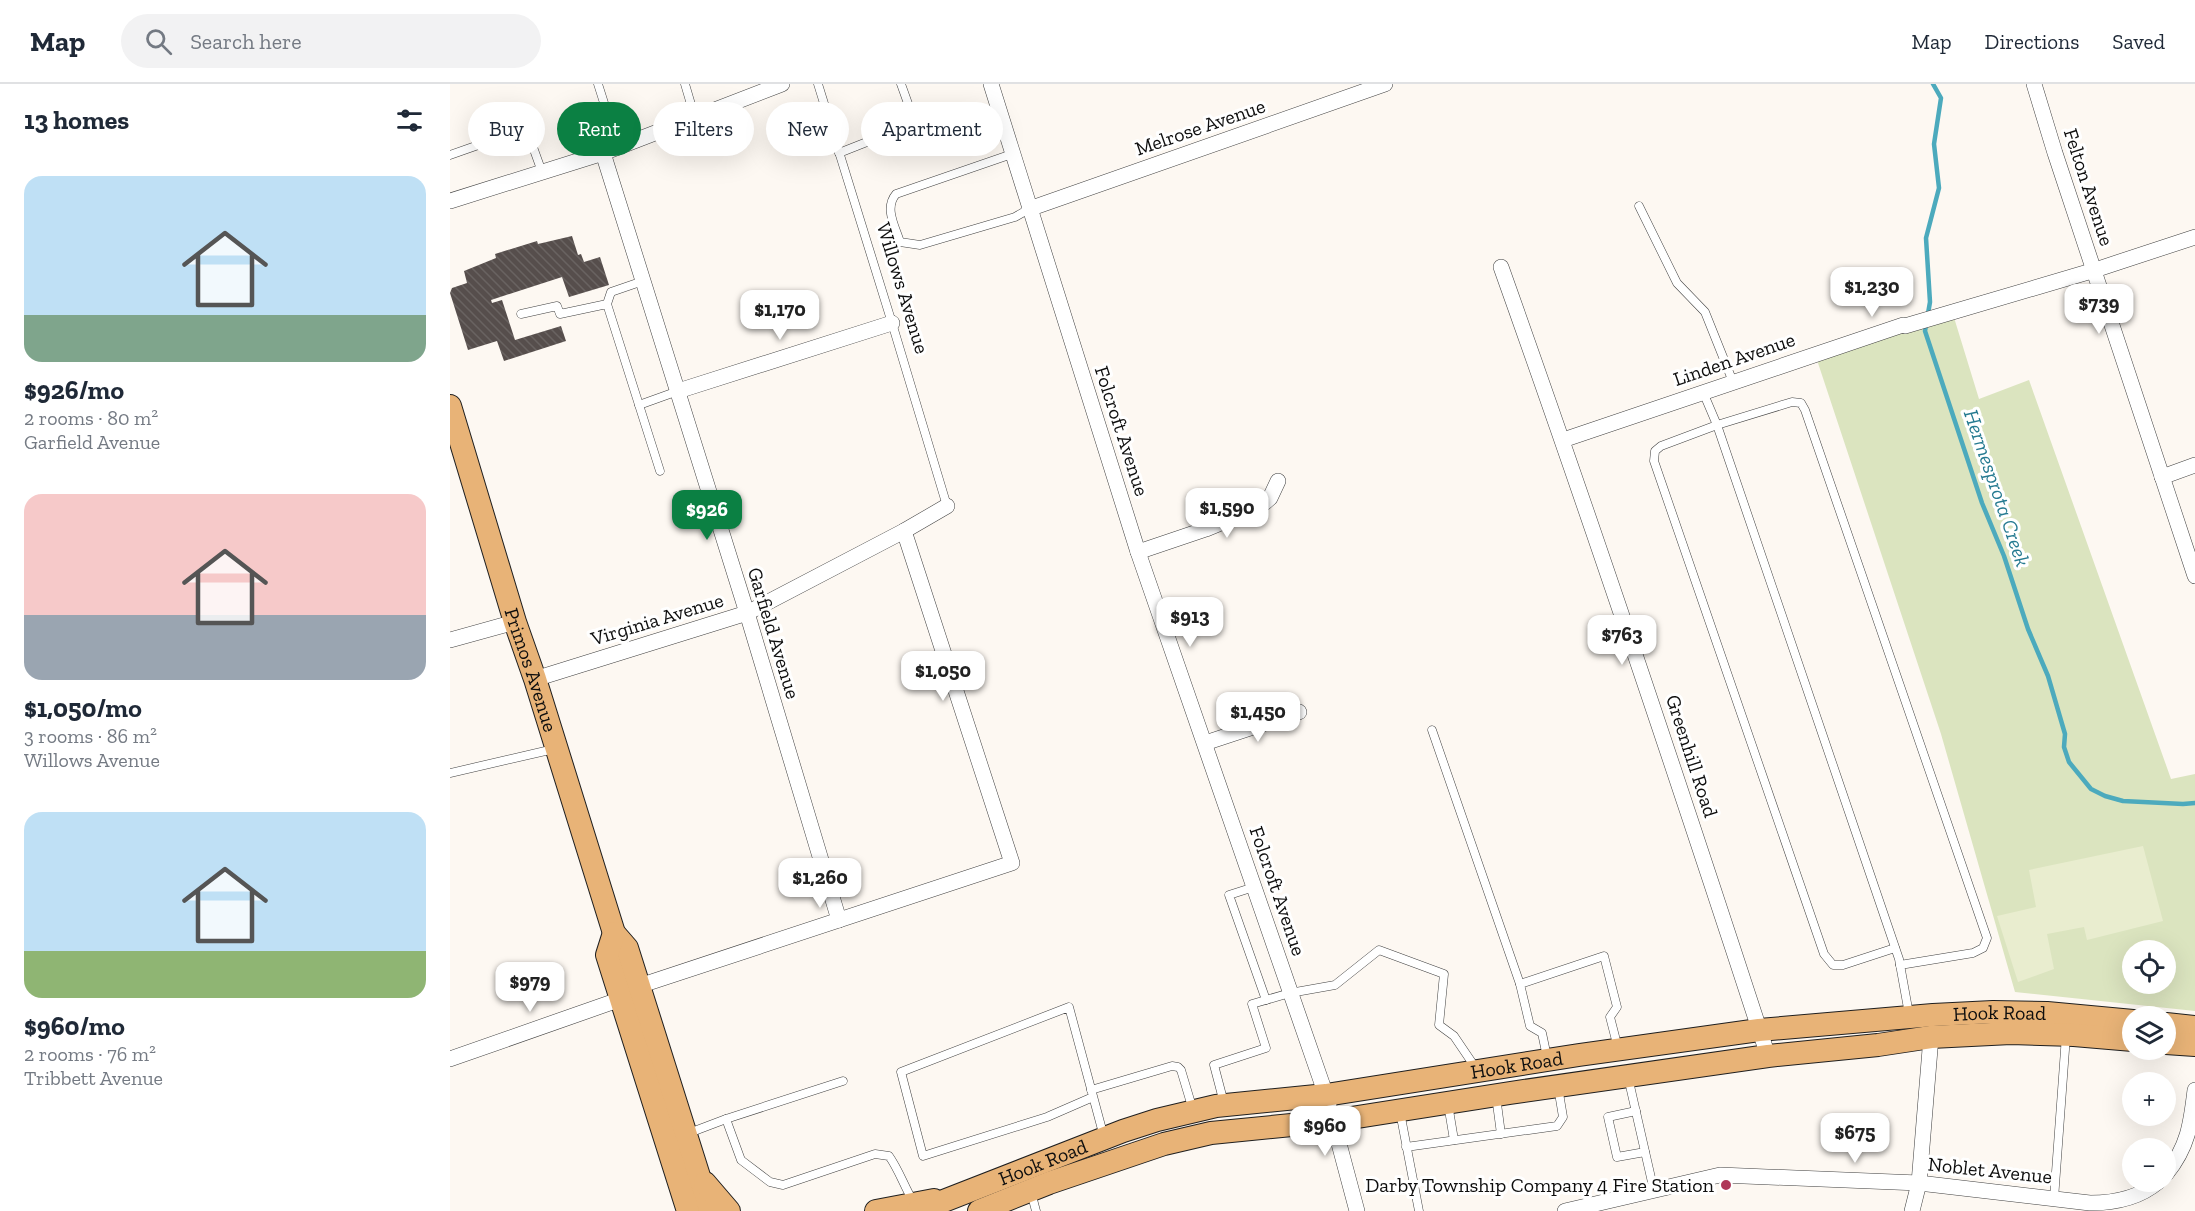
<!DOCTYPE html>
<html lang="en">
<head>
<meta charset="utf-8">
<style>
	body { margin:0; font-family:"Zilla Slab",serif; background:#f2f2f3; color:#1f2937; height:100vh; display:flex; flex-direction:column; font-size:22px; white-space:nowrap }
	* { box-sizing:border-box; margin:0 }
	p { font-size:20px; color:#747a83 }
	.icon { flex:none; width:33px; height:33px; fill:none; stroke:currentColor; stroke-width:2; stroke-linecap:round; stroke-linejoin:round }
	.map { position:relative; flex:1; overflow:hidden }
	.drawer { display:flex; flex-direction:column; background:#fff; width:450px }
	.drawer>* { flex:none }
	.banner { position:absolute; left:18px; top:18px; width:570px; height:54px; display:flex; gap:12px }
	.fabs { position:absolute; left:1672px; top:856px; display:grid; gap:12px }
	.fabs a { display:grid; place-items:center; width:54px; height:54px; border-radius:50%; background:#fff; box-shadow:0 6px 24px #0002; font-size:30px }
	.price { position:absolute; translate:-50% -51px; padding:0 14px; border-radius:12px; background:#fff; color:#222; font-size:20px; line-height:39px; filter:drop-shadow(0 2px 3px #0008) }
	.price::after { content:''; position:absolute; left:50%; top:36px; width:18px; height:14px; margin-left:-9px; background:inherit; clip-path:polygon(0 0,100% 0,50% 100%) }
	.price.selected { background:#0b8043; color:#fff }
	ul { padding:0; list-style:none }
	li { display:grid; align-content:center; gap:12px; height:318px; padding:0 24px }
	li span { display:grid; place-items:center; height:186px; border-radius:18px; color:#555 }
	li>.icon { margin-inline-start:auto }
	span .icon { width:108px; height:108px; fill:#fffc; stroke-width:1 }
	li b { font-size:26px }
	h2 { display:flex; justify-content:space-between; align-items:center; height:72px; padding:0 24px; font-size:26px }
	.chip { padding:0 21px; border-radius:27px; background:#fff; box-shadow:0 6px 24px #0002; font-size:21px; line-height:54px }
	.chip.selected { background:#0b8043; color:#fff }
	header { display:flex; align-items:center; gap:36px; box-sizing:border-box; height:84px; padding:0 30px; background:#fff; border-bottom:2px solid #e0e1e3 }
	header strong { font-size:28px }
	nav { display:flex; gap:33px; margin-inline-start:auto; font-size:21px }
	.search { width:420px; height:54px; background:#f2f2f3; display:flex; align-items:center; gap:15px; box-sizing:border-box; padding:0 21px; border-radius:33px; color:#747a83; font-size:22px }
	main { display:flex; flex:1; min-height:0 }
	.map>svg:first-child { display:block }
</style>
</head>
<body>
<header>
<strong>Map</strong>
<div class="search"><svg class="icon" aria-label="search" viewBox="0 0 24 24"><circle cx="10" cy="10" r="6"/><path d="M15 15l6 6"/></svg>Search here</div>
<nav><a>Map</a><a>Directions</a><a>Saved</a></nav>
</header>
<main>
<section class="drawer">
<h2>13 homes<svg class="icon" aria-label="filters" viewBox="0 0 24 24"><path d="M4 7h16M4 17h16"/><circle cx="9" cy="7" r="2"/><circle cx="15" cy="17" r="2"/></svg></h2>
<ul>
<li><span style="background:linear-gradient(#bfe0f5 75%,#7fa58c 0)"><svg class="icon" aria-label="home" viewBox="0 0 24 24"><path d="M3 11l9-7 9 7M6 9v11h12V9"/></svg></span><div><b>$926/mo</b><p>2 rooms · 80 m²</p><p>Garfield Avenue</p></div></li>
<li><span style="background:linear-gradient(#f6c9c9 65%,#9aa5b1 0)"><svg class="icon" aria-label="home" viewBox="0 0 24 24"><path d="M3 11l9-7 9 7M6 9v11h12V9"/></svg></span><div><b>$1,050/mo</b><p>3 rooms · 86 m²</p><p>Willows Avenue</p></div></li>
<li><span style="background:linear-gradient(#bfe0f5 75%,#8fb573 0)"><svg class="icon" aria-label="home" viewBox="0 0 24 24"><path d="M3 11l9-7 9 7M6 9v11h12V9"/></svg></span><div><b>$960/mo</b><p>2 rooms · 76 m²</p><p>Tribbett Avenue</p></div></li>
</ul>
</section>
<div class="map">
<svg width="1745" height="1127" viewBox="0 0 1745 1127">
	<defs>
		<pattern id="building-back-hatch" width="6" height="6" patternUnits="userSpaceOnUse" patternTransform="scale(1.5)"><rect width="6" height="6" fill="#564e4c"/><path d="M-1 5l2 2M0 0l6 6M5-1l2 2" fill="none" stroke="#696361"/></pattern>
	</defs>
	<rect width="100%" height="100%" fill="#fdf8f2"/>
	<path fill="#dbe4bf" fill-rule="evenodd" d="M1502,227L1529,315L1579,296L1721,695L1745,690V927L1565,908L1491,650L1365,270ZM1683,867H1716V900H1683Z"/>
	<path fill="#e9edcf" d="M1693,762L1713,837L1637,856L1634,843L1597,850L1604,885L1568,898L1547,832L1586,823L1579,786Z"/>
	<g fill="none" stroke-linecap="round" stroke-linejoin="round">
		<path stroke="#4caabd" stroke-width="4.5" d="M1483,0L1491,14L1484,60L1489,104L1476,154L1480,218L1475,247L1532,419L1554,472L1578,545L1598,592L1615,650L1614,663L1619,678L1641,705L1655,712L1673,717L1733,720L1745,719"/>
	</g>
	<path fill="url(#building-back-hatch)" d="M122,152L128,171L131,170L134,178L150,173L159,201L119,213L112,193L41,216L42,219L52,216L65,256L111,242L116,257L54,277L47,257L18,266L0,209L2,204L17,199L14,187L46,174L45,170L87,157L88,160Z"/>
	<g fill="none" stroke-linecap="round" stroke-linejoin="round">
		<defs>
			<g id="service">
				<path d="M148,0L168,63"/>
				<path d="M235,0L245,34"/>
				<path d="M368,0L442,239L497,422"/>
				<path d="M389,69L465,39L451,0"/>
				<path d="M562,70L446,110C434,124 445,142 450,158L470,161L565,133L579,125"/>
				<path d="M0,71L71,46L79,52L92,88"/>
				<path d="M1189,122L1227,199L1255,228L1283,298"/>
				<path d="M157,220L161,208L193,197"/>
				<path d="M71,230L107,222L110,230L157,220L210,387"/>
				<path d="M1253,308L1267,341L1449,875L1459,930"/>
				<path d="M189,321L228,307"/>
				<path d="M982,646L1070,900"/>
				<path d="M0,689L104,665"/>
				<path d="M804,803L779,811L816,916"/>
				<path d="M1445,864L1393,881H1383L1374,870L1204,377L1205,367L1211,362L1267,341L1342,318L1351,319L1355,326L1537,854L1533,864L1523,869L1450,881"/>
				<path d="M1097,973L1092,949L1080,942L1070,900L1154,872L1167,923L1160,933L1168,964"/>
				<path d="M1178,993L1204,1107"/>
				<path d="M641,1006L722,982L728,983L731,986L743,1026"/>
				<path d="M1046,1012L1051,1050"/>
				<path d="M643,1013L597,1033L473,1072L451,988L619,923L654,1053"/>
				<path d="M774,1019L764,981L816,964L802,920L840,909L885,901L929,866L994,890L989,941L1004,952L1025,983"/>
				<path d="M998,1020L1004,1056"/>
				<path d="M1186,1027L1158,1033L1167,1073L1195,1068"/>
				<path d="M950,1028L969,1127"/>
				<path d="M276,1035L393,997"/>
				<path d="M239,1049L276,1035L291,1076L320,1098L333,1101L425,1070L439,1072C449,1086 454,1102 463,1117"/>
				<path d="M956,1063L1107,1042L1113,1033L1108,1003"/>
				<path d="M581,1108L586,1127"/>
				<path d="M1604,1115L1616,952"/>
			</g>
			<g id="minor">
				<path d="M541,0L688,468L876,1011L907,1127"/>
				<path d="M1584,0L1605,69L1745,492"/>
				<path d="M153,69L297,529L389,836"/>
				<path d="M0,117L153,69L332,0"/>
				<path d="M579,125L935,0"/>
				<path d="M1051,183C1144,444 1232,708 1318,972"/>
				<path d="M228,307L442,239"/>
				<path d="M1113,356L1453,241L1455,242L1645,186L1745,153"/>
				<path d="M1712,393L1745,381"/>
				<path d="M688,468L756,445L802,426L813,420L820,414L828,397"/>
				<path d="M0,556L65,538"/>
				<path d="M85,595L297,529L454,447L497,422"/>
				<path d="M755,659L849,628"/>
				<path d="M189,902L562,779L454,447"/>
				<path d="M0,975L171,915"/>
				<path d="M1716,1090C1738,1063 1741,1040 1745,1006"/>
				<path d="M1115,1127L1270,1091L1469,1099L1640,1119C1664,1119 1689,1114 1708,1098"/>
				<path d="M1462,1127L1469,1099L1481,953"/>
			</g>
			<g id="primary">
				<path id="s1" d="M0,322L65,538L85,595L164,849L177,864L260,1127"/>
				<path d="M164,849L157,871L238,1127"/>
				<path d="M1716,940L1745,943"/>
				<path d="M1716,959L1745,961"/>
				<path d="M255,1099L279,1127"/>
				<path d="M426,1127L484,1116"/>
				<path id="s2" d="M468,1127L673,1047L707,1036L766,1022L876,1011L1129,971L1309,946L1483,931L1543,928L1597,929L1683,937"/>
				<path d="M529,1127L599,1099L714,1060L761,1049L882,1037L1060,1009L1318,972L1428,961L1481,953L1561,949L1624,951L1683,956"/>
			</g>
		</defs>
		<use href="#service" stroke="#414141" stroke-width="9"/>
		<use href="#minor" stroke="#414141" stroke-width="16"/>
		<use href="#primary" stroke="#1f1f1f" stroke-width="24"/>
		<use href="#service" stroke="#fff" stroke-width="8"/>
		<use href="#minor" stroke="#fff" stroke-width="15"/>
		<use href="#primary" stroke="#e8b377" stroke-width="22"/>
	</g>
	<circle fill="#ae3758" stroke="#fff" stroke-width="2" cx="1276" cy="1101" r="6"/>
	<g text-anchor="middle" stroke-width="6" stroke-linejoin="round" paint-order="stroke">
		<g font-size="20" fill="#0e0e0e" stroke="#fff">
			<text transform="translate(750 43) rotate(-19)" y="7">Melrose Avenue</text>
			<text transform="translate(1639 103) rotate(72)" y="7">Felton Avenue</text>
			<text transform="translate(453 204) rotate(73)" y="7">Willows Avenue</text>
			<text transform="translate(1284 275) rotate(-19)" y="7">Linden Avenue</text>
			<text transform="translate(672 347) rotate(72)" y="7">Folcroft Avenue</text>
			<text transform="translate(207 535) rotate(-17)" y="7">Virginia Avenue</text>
			<text transform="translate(324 549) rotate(73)" y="7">Garfield Avenue</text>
			<text dy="7" stroke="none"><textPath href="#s1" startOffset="276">Primos Avenue</textPath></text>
			<text transform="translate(1242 672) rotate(72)" y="7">Greenhill Road</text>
			<text transform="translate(828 807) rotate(71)" y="7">Folcroft Avenue</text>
			<text dy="7" stroke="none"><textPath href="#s2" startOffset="1106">Hook Road</textPath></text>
			<text dy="7" stroke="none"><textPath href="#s2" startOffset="620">Hook Road</textPath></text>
			<text dy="7" stroke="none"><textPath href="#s2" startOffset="134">Hook Road</textPath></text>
			<text transform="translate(1540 1086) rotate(6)" y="7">Noblet Avenue</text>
		</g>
		<g font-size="20" fill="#0e0e0e" stroke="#fff" text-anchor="end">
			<text x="1264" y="1108">Darby Township Company 4 Fire Station</text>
		</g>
		<g font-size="21" font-style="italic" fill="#267b91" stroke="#fff">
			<text transform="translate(1547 404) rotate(71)" y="7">Hermesprota Creek</text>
		</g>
	</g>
</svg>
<div class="fabs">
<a><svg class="icon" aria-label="locate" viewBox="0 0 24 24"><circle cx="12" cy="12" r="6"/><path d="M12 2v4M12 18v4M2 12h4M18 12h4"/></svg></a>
<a><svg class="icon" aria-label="layers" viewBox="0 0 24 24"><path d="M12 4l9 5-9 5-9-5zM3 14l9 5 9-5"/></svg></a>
<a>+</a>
<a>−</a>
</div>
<b class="price" style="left:1422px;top:234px">$1,230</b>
<b class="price" style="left:1649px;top:251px">$739</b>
<b class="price" style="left:330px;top:257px">$1,170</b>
<b class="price" style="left:777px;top:455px">$1,590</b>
<b class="price selected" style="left:257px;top:457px">$926</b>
<b class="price" style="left:740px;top:564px">$913</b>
<b class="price" style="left:1172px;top:582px">$763</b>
<b class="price" style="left:493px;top:618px">$1,050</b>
<b class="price" style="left:808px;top:659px">$1,450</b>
<b class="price" style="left:370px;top:825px">$1,260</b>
<b class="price" style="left:80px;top:929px">$979</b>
<b class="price" style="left:875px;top:1073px">$960</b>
<b class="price" style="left:1405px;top:1080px">$675</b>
<div class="banner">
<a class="chip">Buy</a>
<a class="chip selected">Rent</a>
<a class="chip">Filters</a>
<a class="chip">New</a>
<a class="chip">Apartment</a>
</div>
</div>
</main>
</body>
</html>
